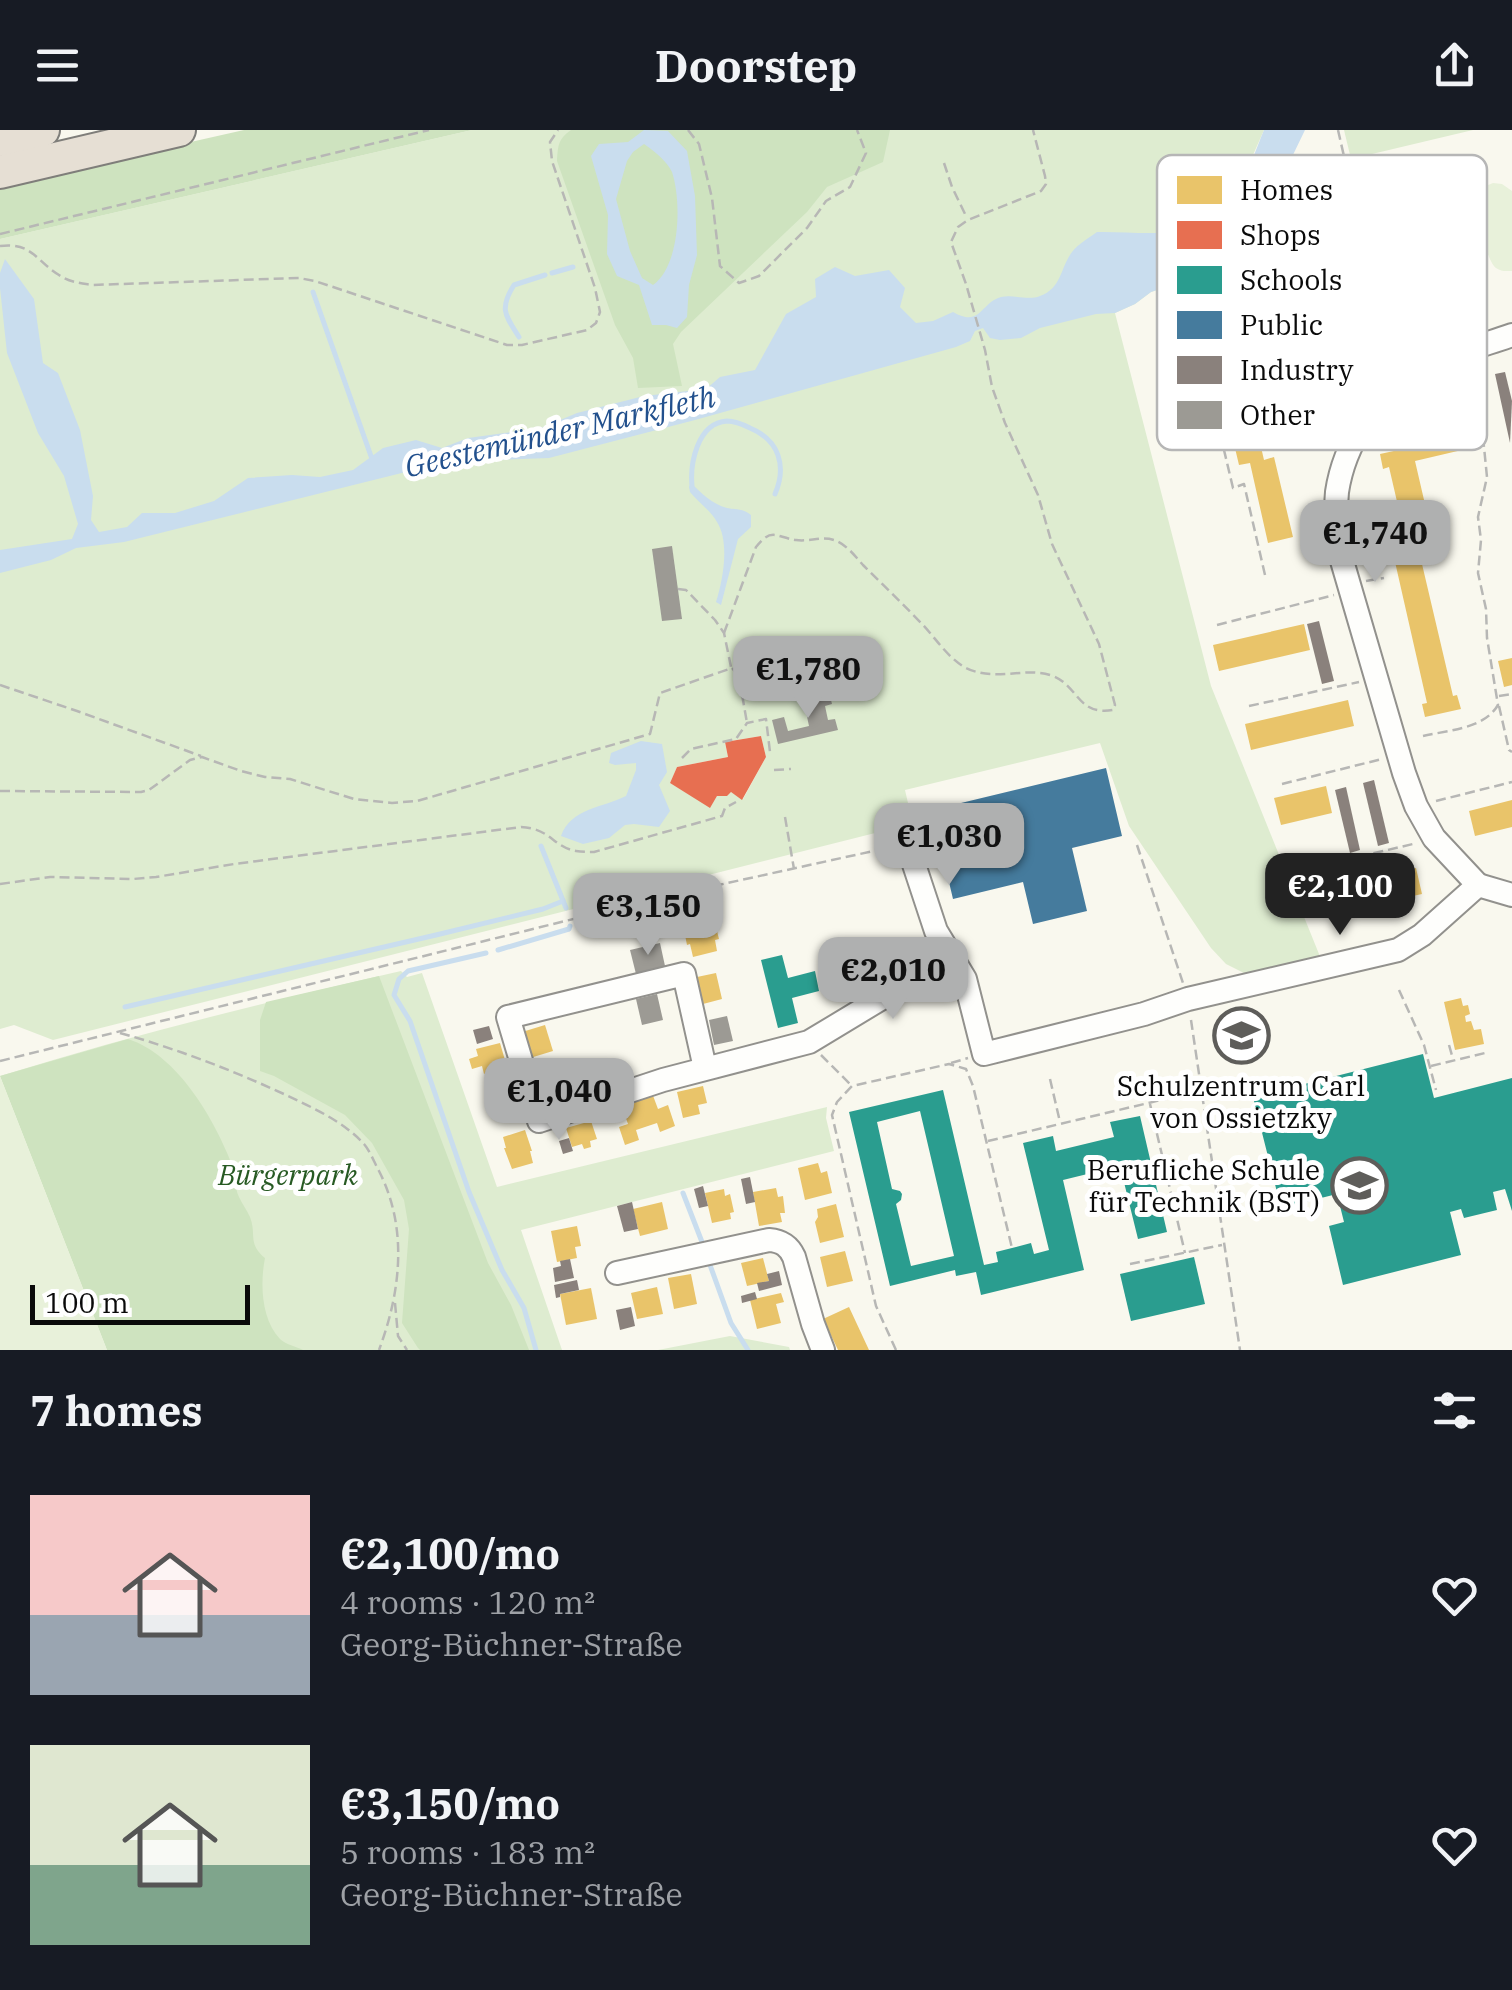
<!DOCTYPE html>
<html lang="en">
<head>
<meta charset="utf-8">
<style>
	body { margin:0; font-family:"IBM Plex Serif",serif; background:#20242c; color:#f1f3f6; height:100vh; display:flex; flex-direction:column; font-size:38px; white-space:nowrap }
	* { box-sizing:border-box; margin:0 }
	p { font-size:32px; color:#9ea1a6 }
	.icon { flex:none; width:55px; height:55px; fill:none; stroke:currentColor; stroke-width:2; stroke-linecap:round; stroke-linejoin:round }
	.map { position:relative; height:1220px; overflow:hidden }
	.details { display:flex; flex-direction:column; background:#171b24; flex:1 }
	.details>* { flex:none }
	.scale { position:absolute; left:30px; bottom:25px; width:220px; box-sizing:border-box; padding-left:10px; border:5px solid #0a0a0a; border-top:0; font-size:28px; line-height:35px; white-space:nowrap; color:#0a0a0a; -webkit-text-stroke:8px #fff; paint-order:stroke }
	.price { position:absolute; translate:-50% -85px; padding:0 22px; border-radius:20px; background:#afb0b0; color:#111; font-size:32px; line-height:65px; filter:drop-shadow(0 2px 5px #0008) }
	.price::after { content:''; position:absolute; left:50%; top:60px; width:30px; height:22px; margin-left:-15px; background:inherit; clip-path:polygon(0 0,100% 0,50% 100%) }
	.price.active { background:#222; color:#fff }
	ul { padding:0; list-style:none }
	li { display:flex; align-items:center; gap:30px; height:250px; padding:0 30px }
	li span { display:grid; place-items:center; flex:none; width:280px; height:200px; border-radius:0px; color:#555 }
	li>.icon { margin-inline-start:auto }
	span .icon { width:120px; height:120px; fill:#fffc; stroke-width:1 }
	li b { font-size:42px }
	h2 { display:flex; justify-content:space-between; align-items:center; height:120px; padding:0 30px; font-size:42px }
	header { display:flex; justify-content:space-between; align-items:center; height:130px; padding:0 30px; background:#171b24; font-size:45px; font-weight:700 }
	.map>svg:first-child { display:block }
</style>
</head>
<body>
<header><svg class="icon" aria-label="menu" viewBox="0 0 24 24"><path d="M4 6h16M4 12h16M4 18h16"/></svg>Doorstep<svg class="icon" aria-label="share" viewBox="0 0 24 24"><path d="M12 15V3M7 8l5-5 5 5M5 13v7h14v-7"/></svg></header>
<div class="map">
<svg width="1512" height="1220" viewBox="0 0 1512 1220">
	<rect width="100%" height="100%" fill="#f9f8ee"/>
	<g fill="#deecd0" fill-rule="evenodd">
		<path d="M472,0H1264L1235,66L1206,95L1189,150L1151,162L1135,174L1115,183L1211,556L1321,829L1248,845L1226,834L1211,818L1129,696L1100,613L905,660L908,673L899,697L53,910L14,895L0,899V109ZM761,606L766,627L743,669L731,662L726,666H717L710,677L670,653L677,637L728,627L725,612Z"/>
		<path d="M1344,0H1473L1351,29Z"/>
		<path d="M401,841L407,847L422,843L497,1057L827,977L826,988L834,1021L521,1100L562,1220H107L0,946C132,905 266,872 401,841Z"/>
		<path d="M730,1206L789,1217L790,1220H658Z"/>
	</g>
	<g fill="#cee3bf">
		<path d="M244,0H472L0,109V55Z"/>
		<path d="M571,0H890L883,32L827,57L807,82L681,202L673,214L682,256L638,258L633,228L615,195L557,31C558,16 558,9 571,0Z"/>
		<path d="M379,846L488,1133L511,1175L529,1220H420L418,1218L402,1193L409,1099L404,1070L372,1013L345,985L274,946L260,941V890L266,872Z"/>
		<path d="M128,909C178,925 215,990 233,1037C237,1047 234,1057 239,1067C242,1074 247,1080 250,1087C257,1105 247,1113 265,1128C260,1153 261,1189 280,1209C285,1214 297,1217 303,1220H107L0,946Z"/>
	</g>
	<g fill="#e8f1da">
		<path d="M1493,53L1502,54L1512,61V141C1505,141 1502,142 1496,138C1487,132 1473,79 1476,68C1478,59 1485,56 1493,53Z"/>
		<path d="M0,946L107,1220H0Z"/>
	</g>
	<g fill="#c9ddee" fill-rule="evenodd">
		<path d="M644,0L668,1L687,21L695,66L697,125L689,155L687,187L677,198L666,195H652L639,155L617,146L607,124L608,85L591,26L599,14L628,12ZM644,14C654,21 667,31 672,42C682,72 680,136 653,155L642,148L630,121L616,69L627,31L633,22Z"/>
		<path d="M1264,0H1305L1249,116L1236,137L1219,139L1151,162L1135,174L1115,183L1096,184L1040,198L1021,208L1000,210L990,208L983,198L975,201L970,211L956,217L695,290L549,328L446,332L124,412L76,418L51,430L0,443V420L72,409L78,394L64,346L38,303L7,223L0,158V143L5,129L34,169L43,233L58,243L80,300L93,366L91,390L99,402L127,397L142,383H175L214,371L248,348L292,345L320,347L353,340L383,318L416,310L442,318L468,308L541,298L577,283L644,266L706,259L720,247L755,240L786,184L816,167L815,149L835,137L855,146L889,140L905,158L900,177L916,193L933,191L953,182C981,198 980,173 1001,167C1014,164 1028,171 1040,166C1062,158 1060,138 1072,122C1078,114 1089,108 1097,102C1148,101 1201,115 1235,65C1246,49 1256,19 1264,0Z"/>
		<path d="M691,353C701,363 712,374 727,378C738,380 742,378 751,385V397L738,409L721,475L716,472C723,450 730,412 717,392C711,381 698,372 690,362L689,357Z"/>
		<path d="M641,611L662,614L667,642L659,655L670,681L659,697L634,694L625,695L609,708L583,714L561,706C571,678 602,678 626,666L636,640V633L615,635L609,633L611,623Z"/>
	</g>
	<g fill="#e9c46a">
		<path d="M1354,175L1360,200L1309,212L1310,219L1249,233L1257,268L1250,270L1264,330L1274,327L1293,407L1268,413L1250,333L1239,335L1225,276L1232,274L1224,240L1218,241L1215,227L1246,220L1243,207L1265,202L1266,207L1279,204L1278,199L1304,193L1303,187Z"/>
		<path d="M1473,290L1479,316L1415,331L1434,413L1418,417L1453,566L1457,565L1461,579L1425,587L1422,574L1427,573L1393,423L1408,419L1389,337L1383,339L1380,324L1412,317L1409,305Z"/>
		<path d="M1304,494L1310,520L1219,541L1213,515Z"/>
		<path d="M1512,528V555L1504,557L1498,531Z"/>
		<path d="M1348,570L1354,596L1251,620L1245,594Z"/>
		<path d="M1326,656L1332,683L1281,695L1274,668Z"/>
		<path d="M1512,670V697L1475,706L1469,681Z"/>
		<path d="M1416,738L1422,764L1318,787L1312,761Z"/>
		<path d="M708,785L711,798L716,797L719,809L715,810L717,821L693,827L690,814L687,815L685,805L688,804L685,791Z"/>
		<path d="M716,843L722,869L703,874L697,847Z"/>
		<path d="M1461,868L1463,876L1468,875L1470,884L1465,886L1466,892L1471,891L1474,900L1481,899L1484,914L1455,920L1444,872Z"/>
		<path d="M545,895L553,921L530,928L522,902Z"/>
		<path d="M500,913L507,937L484,944L482,936L472,939L469,929L478,926L476,919Z"/>
		<path d="M561,940L569,967L546,974L538,947Z"/>
		<path d="M512,951L520,976L500,982L498,975L494,976L492,966L495,965L493,957Z"/>
		<path d="M703,956L707,973L698,975L700,984L683,988L677,962Z"/>
		<path d="M652,963L658,979L668,975L675,996L660,1002L657,993L636,1000L639,1010L625,1015L619,997L628,994L621,974Z"/>
		<path d="M591,991L597,1009L590,1011L591,1017L584,1019L582,1014L572,1017L566,998Z"/>
		<path d="M525,1000L532,1021H530L533,1033L512,1039L504,1018H506L503,1007Z"/>
		<path d="M818,1033L821,1043L827,1041L832,1063L805,1070L798,1038Z"/>
		<path d="M776,1058L778,1067L783,1066L785,1083H780L782,1092L759,1096L753,1062Z"/>
		<path d="M724,1059L725,1066L730,1064L734,1082L730,1083L731,1089L712,1093L705,1063Z"/>
		<path d="M662,1072L668,1099L640,1106L633,1079Z"/>
		<path d="M836,1074L844,1107L820,1113L815,1092L818,1087L817,1079Z"/>
		<path d="M577,1096L581,1116L575,1117L577,1128L557,1132L551,1101Z"/>
		<path d="M845,1121L853,1151L827,1157L820,1127Z"/>
		<path d="M763,1128L769,1151L747,1156L741,1133Z"/>
		<path d="M691,1144L697,1174L674,1179L668,1148Z"/>
		<path d="M657,1157L663,1184L637,1189L631,1163Z"/>
		<path d="M591,1158L597,1189L566,1195L560,1164Z"/>
		<path d="M781,1163L784,1172L776,1174L781,1193L757,1199L750,1170Z"/>
		<path d="M849,1177L869,1220H838L828,1199L823,1189Z"/>
	</g>
	<path fill="#e76f51" d="M761,606L766,627L742,670L731,662L727,666H717L710,678L670,653L677,637L728,627L725,612Z"/>
	<g fill="#2a9d8f" fill-rule="evenodd">
		<path d="M782,825L788,848L815,841L819,861L792,868L798,893L778,898L761,830Z"/>
		<path d="M1423,924L1434,968L1512,948V1081L1505,1059L1493,1062L1497,1080L1464,1088L1461,1079L1450,1082L1461,1125L1343,1155L1329,1096L1344,1092L1337,1064L1281,1078L1253,967Z"/>
		<path d="M943,960L984,1135L998,1132L996,1122L1012,1118L1031,1113L1034,1124L1049,1120L1023,1013L1053,1006L1056,1021L1114,1007L1110,992L1140,986L1167,1102L1138,1109L1120,1036L1063,1050L1084,1140L981,1165L976,1142L956,1146L955,1140L890,1156L849,982ZM920,981L954,1126L911,1136L896,1074L901,1070L902,1064L900,1061L892,1059L877,992Z"/>
		<path d="M1194,1127L1205,1174L1131,1191L1120,1144Z"/>
	</g>
	<path fill="#457b9d" d="M1106,638L1122,706L1072,718L1087,781L1033,794L1023,752L953,769L932,680Z"/>
	<g fill="#8a817c">
		<path d="M1505,242L1512,271L1510,313L1495,244Z"/>
		<path d="M1319,491L1334,551L1322,554L1307,494Z"/>
		<path d="M1374,650L1389,713L1378,716L1363,653Z"/>
		<path d="M1346,657L1360,720L1350,723L1335,660Z"/>
		<path d="M489,896L493,909L477,914L473,900Z"/>
		<path d="M569,1008L573,1021L563,1024L559,1011Z"/>
		<path d="M750,1047L755,1072L746,1074L741,1049Z"/>
		<path d="M703,1056L708,1076L699,1078L694,1059Z"/>
		<path d="M632,1072L638,1099L624,1102L617,1076Z"/>
		<path d="M570,1129L574,1148L555,1152L553,1138L561,1136L560,1131Z"/>
		<path d="M779,1141L782,1155L759,1161L757,1153L769,1151L767,1144Z"/>
		<path d="M577,1150L579,1160L560,1164V1167L556,1168L554,1155Z"/>
		<path d="M755,1162L757,1169L742,1173L741,1166Z"/>
		<path d="M631,1177L635,1196L620,1200L616,1180Z"/>
	</g>
	<g fill="none" stroke-linecap="round" stroke-linejoin="round">
		<g stroke="#c9ddee" stroke-width="5">
			<path d="M552,143L573,137"/>
			<path d="M313,162L372,329"/>
			<path d="M519,207C505,185 499,179 514,155L545,145"/>
			<path d="M692,356C690,334 697,293 727,291C733,291 744,295 750,298C779,310 787,336 775,364"/>
			<path d="M541,716L566,778"/>
			<path d="M498,820L569,799L570,796"/>
			<path d="M486,823L408,841L399,849L394,865L410,891L469,1062L502,1140L524,1178L536,1220"/>
			<path d="M125,877L436,805L543,779L563,771"/>
			<path d="M683,1063L702,1112"/>
			<path d="M710,1135L731,1193L748,1220"/>
		</g>
	</g>
	<g fill="#9c9a94">
		<path d="M672,416L682,489L662,491L652,419Z"/>
		<path d="M829,562L832,574L825,576L828,590L835,589L838,600L778,614L772,590L784,587L788,601L809,596L803,568Z"/>
		<path d="M660,813L665,836L636,844L630,820Z"/>
		<path d="M657,864L663,890L642,895L636,869Z"/>
		<path d="M727,886L733,911L714,915L709,890Z"/>
	</g>
	<g fill="none" stroke-linecap="round" stroke-linejoin="round">
		<defs>
			<g id="minor">
				<path d="M1413,69L1446,228"/>
				<path d="M898,686L936,801L965,849L984,924L1144,884L1188,869L1398,820L1422,805L1478,755"/>
				<path d="M1478,755L1434,708L1416,676L1404,643L1340,424C1337,403 1335,383 1337,362C1344,315 1375,265 1417,242C1446,225 1481,216 1512,205"/>
				<path d="M1478,755L1512,765"/>
				<path d="M705,938L684,844L508,887L539,991L663,950L809,912L950,827"/>
				<path d="M617,1143L769,1110C782,1111 789,1116 794,1127L813,1194L823,1220"/>
			</g>
			<g id="highway">
				<path d="M0,10L43,0"/>
				<path d="M0,42L179,0"/>
			</g>
		</defs>
		<use href="#minor" stroke="#92918d" stroke-width="26"/>
		<use href="#highway" stroke="#7f7e7a" stroke-width="36"/>
		<g stroke="#b7b7b5" stroke-width="2.5" stroke-dasharray="10 5" stroke-linecap="butt">
			<path d="M688,0L699,14L712,68L720,136L739,153L759,146L807,98L826,71L850,57L866,23L857,0"/>
			<path d="M1338,0L1374,158L1407,227"/>
			<path d="M944,33L952,57L967,88"/>
			<path d="M0,104L429,0"/>
			<path d="M0,116C32,112 36,131 59,145C69,152 80,153 92,155L299,148L315,151L507,215H522L587,200L596,193L600,182L595,158L552,31L550,12L558,0"/>
			<path d="M1256,279C1285,279 1310,288 1335,302"/>
			<path d="M1265,445L1244,354L1233,358L1201,223V213C1218,194 1248,204 1265,185L1374,158"/>
			<path d="M1366,451L1384,448"/>
			<path d="M678,459L686,460L715,490L724,503L731,537"/>
			<path d="M1217,495L1334,465"/>
			<path d="M724,503L756,417C772,397 775,407 796,410C809,412 821,406 834,410C846,414 855,426 863,435C883,455 903,474 923,495C937,510 948,528 966,538C995,552 1023,537 1050,545C1079,554 1076,586 1113,580L1115,575L1099,514L1052,414L1038,365L1005,293L992,257L985,220L966,154L951,112L958,97L968,90L1041,61L1046,54L1045,46L1033,0"/>
			<path d="M0,555L77,581L201,626"/>
			<path d="M1499,566L1512,564"/>
			<path d="M1249,576L1359,552"/>
			<path d="M1499,576L1509,620L1512,622"/>
			<path d="M1423,606C1449,600 1484,599 1498,575L1487,508L1486,479L1478,443L1481,410L1478,387L1487,347L1484,317L1480,285L1468,242"/>
			<path d="M682,628L691,619L736,609L747,593L766,589L770,622"/>
			<path d="M774,640L791,639"/>
			<path d="M1282,654L1382,629"/>
			<path d="M0,661L141,662L149,660L190,630L202,627L241,641L265,647L290,649L354,669L392,673L417,671L650,604L660,563L732,538L739,547L747,593"/>
			<path d="M1436,671L1512,652"/>
			<path d="M785,687L794,739"/>
			<path d="M1137,715L1183,853"/>
			<path d="M1315,737L1413,714"/>
			<path d="M0,754L50,747L133,749L156,747L234,734L521,697C550,698 553,717 576,721C582,722 588,722 594,722L722,686L725,678L736,672"/>
			<path d="M1399,860L1424,915L1436,960"/>
			<path d="M1191,890L1240,1220"/>
			<path d="M120,903C177,919 232,940 286,965C313,978 343,991 364,1014C370,1021 374,1032 379,1041C408,1098 401,1161 379,1220"/>
			<path d="M1449,915L1453,929"/>
			<path d="M821,925L851,955"/>
			<path d="M0,931L650,770L887,718"/>
			<path d="M951,933L968,928"/>
			<path d="M1431,936L1489,922"/>
			<path d="M1050,949L1060,992"/>
			<path d="M1150,974L1185,1123"/>
			<path d="M988,1011L1199,961"/>
			<path d="M1130,1134L1222,1115"/>
			<path d="M395,1173L398,1206L407,1220"/>
			<path d="M896,1220L876,1176L832,985L837,972L852,956L949,934L966,939L973,956L1012,1118"/>
		</g>
		<use href="#minor" stroke="#fefefc" stroke-width="22"/>
		<use href="#highway" stroke="#e6dfd4" stroke-width="32"/>
	</g>
	<defs>
		<symbol id="school-ring" viewBox="-11 -11 22 22"><circle r="9.5" fill="#fff" stroke="#5e5d5a" stroke-width="1.5"/><path d="M0-5L7-2L0 1L-7-2ZM-4 1L0 2.5L4 1V4Q0 6-4 4Z" fill="#5e5d5a"/></symbol>
	</defs>
	<g fill-rule="evenodd">
		<use href="#school-ring" x="1210" y="874" width="63" height="63"/>
		<use href="#school-ring" x="1328" y="1024" width="63" height="63"/>
	</g>
	<g text-anchor="middle" stroke-width="10" stroke-linejoin="round" paint-order="stroke">
		<g font-size="28" fill="#0a0a0a" stroke="#fff">
			<text x="1241" y="966">Schulzentrum Carl<tspan x="1241" dy="32">von Ossietzky</tspan></text>
			<text x="1320" y="1050" text-anchor="end">Berufliche Schule<tspan x="1320" dy="32">für Technik (BST)</tspan></text>
		</g>
		<g font-size="28" font-style="italic" fill="#275a23" stroke="#fff">
			<text x="288" y="1055">Bürgerpark</text>
		</g>
		<g font-size="30" font-style="italic" fill="#22508d" stroke="#fff">
			<text transform="translate(560 302) rotate(-13)" y="10">Geestemünder Markfleth</text>
		</g>
	</g>
	<rect x="1157" y="25" width="330" height="295" rx="15" fill="#fff" stroke="#b6b6b6" stroke-width="2.5"/>
	<rect x="1177" y="46" width="45" height="28" fill="#e9c46a"/>
	<rect x="1177" y="91" width="45" height="28" fill="#e76f51"/>
	<rect x="1177" y="136" width="45" height="28" fill="#2a9d8f"/>
	<rect x="1177" y="181" width="45" height="28" fill="#457b9d"/>
	<rect x="1177" y="226" width="45" height="28" fill="#8a817c"/>
	<rect x="1177" y="271" width="45" height="28" fill="#9c9a94"/>
	<g font-size="28" fill="#0a0a0a">
		<text x="1240" y="70">Homes</text>
		<text x="1240" y="115">Shops</text>
		<text x="1240" y="160">Schools</text>
		<text x="1240" y="205">Public</text>
		<text x="1240" y="250">Industry</text>
		<text x="1240" y="295">Other</text>
	</g>
</svg>
<div class="scale">100 m</div>
<b class="price" style="left:1375px;top:455px">€1,740</b>
<b class="price" style="left:808px;top:591px">€1,780</b>
<b class="price" style="left:949px;top:758px">€1,030</b>
<b class="price active" style="left:1340px;top:808px">€2,100</b>
<b class="price" style="left:648px;top:828px">€3,150</b>
<b class="price" style="left:893px;top:892px">€2,010</b>
<b class="price" style="left:559px;top:1013px">€1,040</b>
</div>
<section class="details">
<h2>7 homes<svg class="icon" aria-label="filters" viewBox="0 0 24 24"><path d="M4 7h16M4 17h16"/><circle cx="9" cy="7" r="2"/><circle cx="15" cy="17" r="2"/></svg></h2>
<ul>
<li><span style="background:linear-gradient(#f6c9c9 60%,#9aa5b1 0)"><svg class="icon" aria-label="home" viewBox="0 0 24 24"><path d="M3 11l9-7 9 7M6 9v11h12V9"/></svg></span><div><b>€2,100/mo</b><p>4 rooms · 120 m²</p><p>Georg-Büchner-Straße</p></div><svg class="icon" aria-label="heart" viewBox="0 0 24 24"><path d="M12 20l-8-8c-3-5 5-10 8-4 3-6 11-1 8 4z"/></svg></li>
<li><span style="background:linear-gradient(#dfe7d0 60%,#7fa58c 0)"><svg class="icon" aria-label="home" viewBox="0 0 24 24"><path d="M3 11l9-7 9 7M6 9v11h12V9"/></svg></span><div><b>€3,150/mo</b><p>5 rooms · 183 m²</p><p>Georg-Büchner-Straße</p></div><svg class="icon" aria-label="heart" viewBox="0 0 24 24"><path d="M12 20l-8-8c-3-5 5-10 8-4 3-6 11-1 8 4z"/></svg></li>
</ul>
</section>
</body>
</html>
